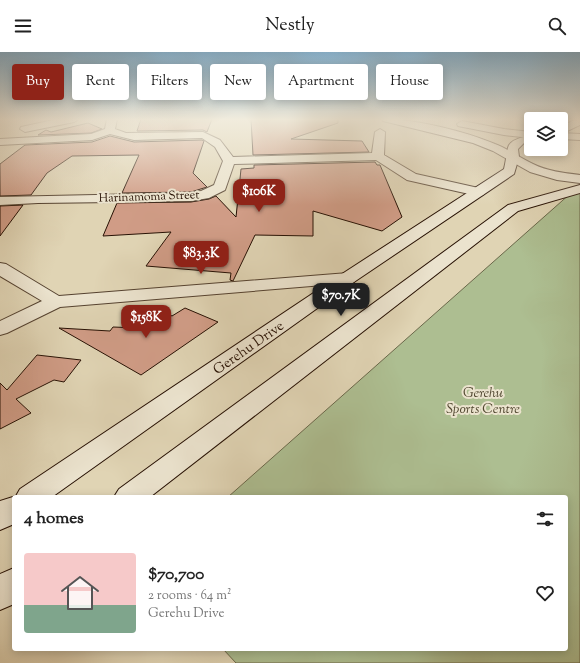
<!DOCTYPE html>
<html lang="en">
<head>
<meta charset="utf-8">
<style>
	body { margin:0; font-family:"Sorts Mill Goudy",serif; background:#f6f6f6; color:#222; height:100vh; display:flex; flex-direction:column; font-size:15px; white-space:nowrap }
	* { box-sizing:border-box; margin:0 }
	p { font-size:13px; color:#767676 }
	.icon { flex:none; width:22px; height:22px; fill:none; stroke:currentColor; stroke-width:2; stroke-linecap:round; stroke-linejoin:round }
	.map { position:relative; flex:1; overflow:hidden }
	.sheet { position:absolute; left:12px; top:443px; width:556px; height:156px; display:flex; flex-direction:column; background:#fff; border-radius:4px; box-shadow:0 2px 10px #0003 }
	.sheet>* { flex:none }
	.guide { position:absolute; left:12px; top:12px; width:556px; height:36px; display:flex; gap:8px }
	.buttons { position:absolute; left:524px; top:60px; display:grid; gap:8px }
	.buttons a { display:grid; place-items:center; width:44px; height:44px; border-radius:4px; background:#fff; box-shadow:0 2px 10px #0003; font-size:20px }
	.price { position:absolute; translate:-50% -34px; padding:0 9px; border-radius:8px; background:#8f2418; color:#fff; font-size:13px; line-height:26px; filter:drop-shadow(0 1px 2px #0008) }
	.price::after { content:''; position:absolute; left:50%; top:24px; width:12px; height:9px; margin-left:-6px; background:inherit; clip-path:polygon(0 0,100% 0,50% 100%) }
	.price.on { background:#222; color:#fff }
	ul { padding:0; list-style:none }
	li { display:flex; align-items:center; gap:12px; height:100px; padding:0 12px }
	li+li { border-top:1px solid #e0e0e0 }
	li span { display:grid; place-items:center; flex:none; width:112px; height:80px; border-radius:4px; color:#555 }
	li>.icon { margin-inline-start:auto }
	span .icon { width:48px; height:48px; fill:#fffc; stroke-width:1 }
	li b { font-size:17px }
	h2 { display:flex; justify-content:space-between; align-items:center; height:48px; padding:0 12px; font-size:17px }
	.tag { padding:0 14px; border-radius:4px; background:#fff; box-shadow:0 2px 10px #0003; font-size:14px; line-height:36px }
	.tag.on { background:#8f2418; color:#fff }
	header { display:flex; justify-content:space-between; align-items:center; height:52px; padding:0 12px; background:#fff; font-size:18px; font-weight:600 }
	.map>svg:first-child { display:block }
</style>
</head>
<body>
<header><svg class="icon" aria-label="menu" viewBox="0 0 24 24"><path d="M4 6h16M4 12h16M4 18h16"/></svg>Nestly<svg class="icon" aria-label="search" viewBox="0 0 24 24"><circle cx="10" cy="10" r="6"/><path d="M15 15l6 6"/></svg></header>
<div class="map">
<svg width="580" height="611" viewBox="0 0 580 611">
	<rect width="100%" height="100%" fill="#e0d4b4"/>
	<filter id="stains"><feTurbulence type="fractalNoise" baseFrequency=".005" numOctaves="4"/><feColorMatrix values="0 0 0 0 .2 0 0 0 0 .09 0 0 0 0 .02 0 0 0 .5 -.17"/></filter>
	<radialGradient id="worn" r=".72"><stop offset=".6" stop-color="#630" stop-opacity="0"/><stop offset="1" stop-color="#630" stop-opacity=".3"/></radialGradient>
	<path fill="#adbe91" stroke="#6a684a" d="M580,133V611H236L223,597H566V445H228Z"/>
	<g fill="#d09c86" stroke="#271104">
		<path d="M141,67H212L207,80L203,78L137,79Z"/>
		<path d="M251,67H338V71L291,87L362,89L369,100L253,103Z"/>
		<path d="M88,71L102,77L91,81L38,83L46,78L51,80Z"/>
		<path d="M110,84L134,90L202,88L204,89L193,121L207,135L191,140L122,141L139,103L72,104L47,121L31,143L0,144V112L25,93L92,90Z"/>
		<path d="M375,110L377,113H380L402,165L382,179L313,159V184L255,183L233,229L230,228L231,221L146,214L171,180L103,184L117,151L191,150L209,147L216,144L236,165L241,117L254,116V113Z"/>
		<path d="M23,153L0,184V154Z"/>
		<path d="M185,256L218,270L141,323L59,276L110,279L113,275L139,276L164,260L172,264Z"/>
		<path d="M37,303L81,308L64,330L54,328L16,347L31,361L0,377V331L7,338Z"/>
	</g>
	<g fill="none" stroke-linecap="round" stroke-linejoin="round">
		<defs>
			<g id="street">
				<path d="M58,67H79L74,70L25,80L20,77L21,75Z"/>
				<path d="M107,67H117L115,77L126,81L203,80L220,88L233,105L372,101L375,80L380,77L385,80L384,103L416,122L483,137L485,140L483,143L478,144L407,128L376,108L234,112L225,138L209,146L191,149L38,151L0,153V145L191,141L201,139L214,133L223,109L215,95L202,86L134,88L110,82L92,88L0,93V87L91,82L105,77Z"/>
				<path d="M382,67C416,67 464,79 495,92C508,97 520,106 533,112C547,119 564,121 580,123V131L557,128L530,120L493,99L473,91L383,69Z"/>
				<path d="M462,69L504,77L531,80V86L504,83L458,74L457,72Z"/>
				<path d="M561,81L580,82V88L561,87Z"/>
				<path d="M0,211L6,212L59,244L348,221L354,222L357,226L354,230L348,231L60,255L7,281L0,283V269L42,249L0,224Z"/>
			</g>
			<g id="secondary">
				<path d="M576,67H580V73L561,82V75Z"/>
				<path d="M531,83V89L524,91L518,97L519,105L514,122L354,230L52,445H14V472L0,478V449L16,444L20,437L342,222L504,117C510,93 502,90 531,83Z"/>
				<path d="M580,133V141L518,159L150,445H114L119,437L508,153Z"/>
				<path d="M14,516V552L0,558V522Z"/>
			</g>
		</defs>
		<use href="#street" stroke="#554230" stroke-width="2"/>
		<use href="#secondary" stroke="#271104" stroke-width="2"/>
		<use href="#street" fill="#ebe3ce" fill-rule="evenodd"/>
		<use href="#secondary" fill="#ebe3ce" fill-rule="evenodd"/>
	</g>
	<linearGradient id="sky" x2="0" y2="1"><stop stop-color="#87b5d4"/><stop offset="0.44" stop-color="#f1ecdd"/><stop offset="1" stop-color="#f1ecdd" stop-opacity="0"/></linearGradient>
	<rect width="580" height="153" fill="url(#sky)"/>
	<g text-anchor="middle" stroke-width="4" stroke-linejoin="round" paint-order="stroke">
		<g font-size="12" fill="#271104" stroke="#ebe3ce">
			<text transform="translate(149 144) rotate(-2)" y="4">Harinamoma Street</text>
		</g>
		<g font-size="14" fill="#271104" stroke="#ebe3ce">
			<text transform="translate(248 295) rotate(-35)" y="5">Gerehu Drive</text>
		</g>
		<g font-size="14" font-style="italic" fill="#4f452e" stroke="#ebe3ce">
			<text x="483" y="345">Gerehu<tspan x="483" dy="16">Sports Centre</tspan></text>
		</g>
	</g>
	<rect width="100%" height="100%" filter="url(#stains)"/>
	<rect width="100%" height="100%" fill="url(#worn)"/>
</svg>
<div class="buttons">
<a><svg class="icon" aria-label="layers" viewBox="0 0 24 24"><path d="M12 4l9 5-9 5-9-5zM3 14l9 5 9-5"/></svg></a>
</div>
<b class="price" style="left:259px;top:161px">$106K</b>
<b class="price" style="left:201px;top:223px">$83.3K</b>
<b class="price on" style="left:341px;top:265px">$70.7K</b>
<b class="price" style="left:146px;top:287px">$158K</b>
<div class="guide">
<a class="tag on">Buy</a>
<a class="tag">Rent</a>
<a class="tag">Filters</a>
<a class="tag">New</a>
<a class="tag">Apartment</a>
<a class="tag">House</a>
</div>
<section class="sheet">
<h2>4 homes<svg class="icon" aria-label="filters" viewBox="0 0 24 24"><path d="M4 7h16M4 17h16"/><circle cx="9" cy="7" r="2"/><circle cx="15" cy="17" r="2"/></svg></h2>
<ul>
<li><span style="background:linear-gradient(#f6c9c9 65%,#7fa58c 0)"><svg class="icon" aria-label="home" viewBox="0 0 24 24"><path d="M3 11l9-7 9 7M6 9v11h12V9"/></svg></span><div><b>$70,700</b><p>2 rooms · 64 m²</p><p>Gerehu Drive</p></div><svg class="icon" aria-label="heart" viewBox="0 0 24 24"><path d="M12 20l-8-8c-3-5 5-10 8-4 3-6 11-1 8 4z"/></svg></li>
</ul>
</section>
</div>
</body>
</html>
